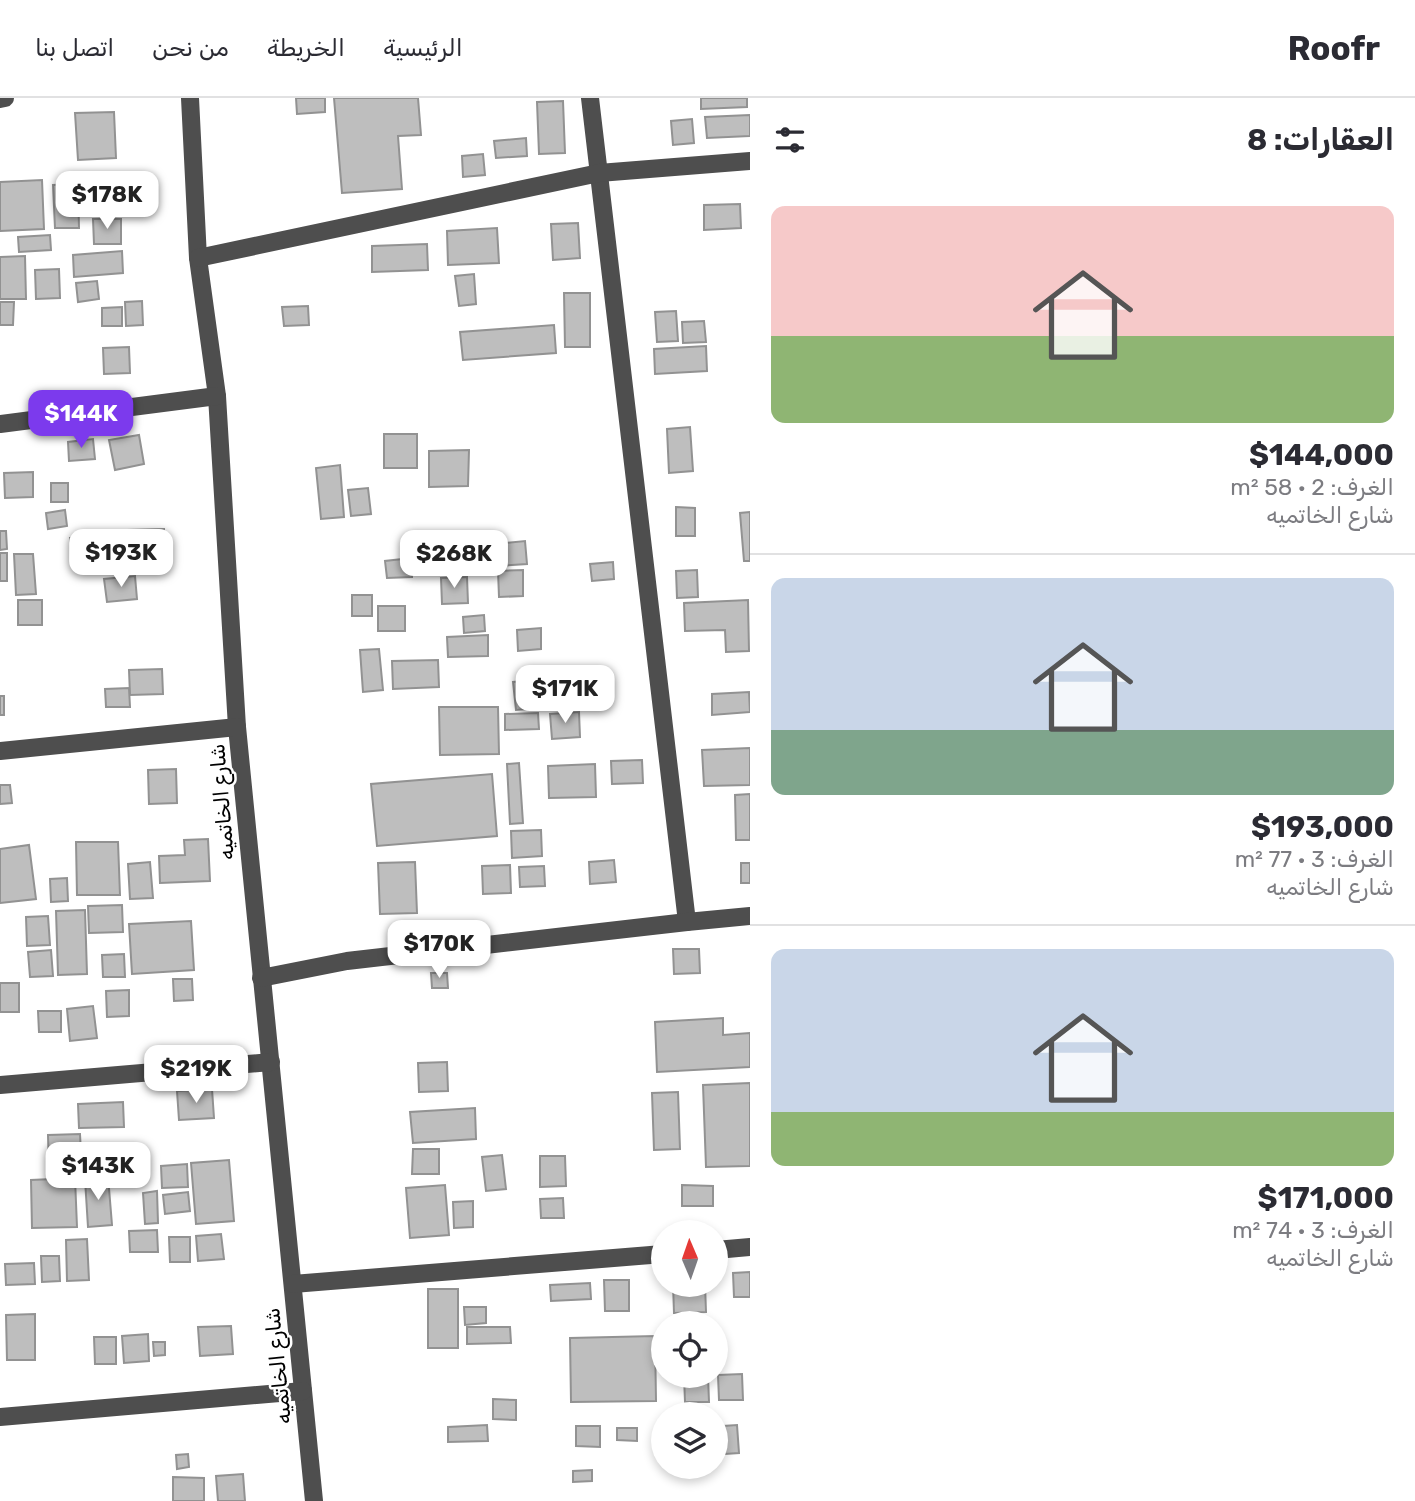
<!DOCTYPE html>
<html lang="ar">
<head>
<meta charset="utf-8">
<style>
	body { margin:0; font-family:Rubik,"Noto Sans Arabic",sans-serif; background:#f2f2f3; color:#2b2b33; direction:rtl; height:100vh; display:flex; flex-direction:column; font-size:26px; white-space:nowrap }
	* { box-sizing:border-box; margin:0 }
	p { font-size:23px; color:#7c7c81 }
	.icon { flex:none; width:38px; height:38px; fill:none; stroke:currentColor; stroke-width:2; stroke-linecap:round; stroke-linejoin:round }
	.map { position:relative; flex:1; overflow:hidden; direction:ltr }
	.drawer { display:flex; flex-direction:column; background:#fff; width:665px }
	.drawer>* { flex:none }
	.needle { width:46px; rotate:358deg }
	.tools { position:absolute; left:651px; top:1122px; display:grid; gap:14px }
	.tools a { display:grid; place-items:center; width:77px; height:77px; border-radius:50%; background:#fff; box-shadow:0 4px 10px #0003; font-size:35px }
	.price { position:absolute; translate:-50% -60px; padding:0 16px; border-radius:14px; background:#fff; color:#222; font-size:23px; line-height:46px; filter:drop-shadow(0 2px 4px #0008) }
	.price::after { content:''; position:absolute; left:50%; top:42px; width:21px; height:16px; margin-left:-10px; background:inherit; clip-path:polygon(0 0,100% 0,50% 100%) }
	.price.selected { background:#7c3aed; color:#fff }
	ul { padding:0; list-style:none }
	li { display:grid; align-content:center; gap:14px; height:371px; padding:0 21px }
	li+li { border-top:2px solid #e1e1e2 }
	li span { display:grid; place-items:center; height:217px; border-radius:14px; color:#555 }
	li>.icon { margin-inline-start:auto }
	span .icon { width:126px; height:126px; fill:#fffc; stroke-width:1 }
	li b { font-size:30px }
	h2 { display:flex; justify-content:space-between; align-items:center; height:84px; padding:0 21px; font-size:30px }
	header { display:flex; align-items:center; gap:42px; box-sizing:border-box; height:98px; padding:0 35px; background:#fff; border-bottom:2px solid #e1e1e2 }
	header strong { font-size:33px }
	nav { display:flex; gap:38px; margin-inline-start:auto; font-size:24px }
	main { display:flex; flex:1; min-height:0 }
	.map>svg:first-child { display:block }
</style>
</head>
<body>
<header>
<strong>Roofr</strong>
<nav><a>الرئيسية</a><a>الخريطة</a><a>من نحن</a><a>اتصل بنا</a></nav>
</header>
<main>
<section class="drawer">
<h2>العقارات: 8<svg class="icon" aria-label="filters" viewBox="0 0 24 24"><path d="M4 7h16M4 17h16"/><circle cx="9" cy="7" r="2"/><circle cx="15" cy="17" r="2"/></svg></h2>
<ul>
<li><span style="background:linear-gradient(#f6c9c9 60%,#8fb573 0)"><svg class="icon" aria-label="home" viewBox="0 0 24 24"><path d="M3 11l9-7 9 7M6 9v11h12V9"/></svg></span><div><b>$144,000</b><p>الغرف: 2 · 58 m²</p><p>شارع الخاتميه</p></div></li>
<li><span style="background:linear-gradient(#c9d6e8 70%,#7fa58c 0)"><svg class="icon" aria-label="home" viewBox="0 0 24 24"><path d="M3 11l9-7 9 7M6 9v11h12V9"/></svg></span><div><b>$193,000</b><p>الغرف: 3 · 77 m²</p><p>شارع الخاتميه</p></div></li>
<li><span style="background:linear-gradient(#c9d6e8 75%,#8fb573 0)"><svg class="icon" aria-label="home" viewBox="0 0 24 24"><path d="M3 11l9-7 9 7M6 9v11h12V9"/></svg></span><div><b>$171,000</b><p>الغرف: 3 · 74 m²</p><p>شارع الخاتميه</p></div></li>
</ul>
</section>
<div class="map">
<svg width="750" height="1403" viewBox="0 0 750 1403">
	<rect width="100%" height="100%" fill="#fff"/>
	<g fill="#bebebe" stroke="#929292" stroke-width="2">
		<path d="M296,0H325V14L297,16Z"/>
		<path d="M334,0H418L421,37L398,38L402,91L342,95Z"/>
		<path d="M701,0H747V9L701,11Z"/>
		<path d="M563,3L565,55L539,56L537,4Z"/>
		<path d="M114,14L116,60L78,62L75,15Z"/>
		<path d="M750,17V38L707,40L705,19Z"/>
		<path d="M692,21L694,45L673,47L671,23Z"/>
		<path d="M526,40L527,58L496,60L494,43Z"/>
		<path d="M483,56L485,77L463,79L462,58Z"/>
		<path d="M111,79L130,80V97H111Z"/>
		<path d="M42,82L44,131L0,133V84Z"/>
		<path d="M78,86L79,130H55L53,87Z"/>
		<path d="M121,102L122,115L107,116L106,103Z"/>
		<path d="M740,106L741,130L704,132V107Z"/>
		<path d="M93,121H121V146H94Z"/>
		<path d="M578,125L580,160L553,162L551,126Z"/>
		<path d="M497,130L499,165L448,167L447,133Z"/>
		<path d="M50,137L51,152L19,154L18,139Z"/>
		<path d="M427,146L428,172L372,174V148Z"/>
		<path d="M122,153L123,175L74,179L73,157Z"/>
		<path d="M25,158L26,201H0V159Z"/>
		<path d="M59,171L60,200L36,201L35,172Z"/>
		<path d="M474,176L476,206L459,208L455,178Z"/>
		<path d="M97,183L99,201L78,204L76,185Z"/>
		<path d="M564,195H590V249H565Z"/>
		<path d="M142,203L143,227L126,228L125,204Z"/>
		<path d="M0,204H14L13,227H0Z"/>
		<path d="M308,208L309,227L284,228L282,209Z"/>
		<path d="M122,209V228H102V210Z"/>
		<path d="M676,213L678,243L657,244L655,214Z"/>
		<path d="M704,223L706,244L683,245L682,224Z"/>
		<path d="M554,227L556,255L463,262L460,234Z"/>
		<path d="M706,248L707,273L655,276L654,251Z"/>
		<path d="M129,249L130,275L104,276L103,250Z"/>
		<path d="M690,329L693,373L669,375L667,331Z"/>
		<rect x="384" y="336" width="33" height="34"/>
		<path d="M139,337L144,366L115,372L109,342Z"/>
		<path d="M93,341L95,361L69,363L68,344Z"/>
		<path d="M469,352L468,388L429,389V353Z"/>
		<path d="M340,367L344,419L321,421L316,370Z"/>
		<path d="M33,374V399L5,400L4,375Z"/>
		<rect x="51" y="385" width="17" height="19"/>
		<path d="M368,390L371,416L351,418L348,392Z"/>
		<path d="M676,409L695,410V438H676Z"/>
		<path d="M65,412L67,428L48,431L46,415Z"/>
		<path d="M750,414V463H744L740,415Z"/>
		<path d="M164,431L165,471L129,472L128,432Z"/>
		<path d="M0,433H6L7,451L0,452Z"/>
		<path d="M99,439L100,462L71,463L70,440Z"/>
		<circle cx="454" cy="454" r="12"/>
		<path d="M525,443L527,466L498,468L496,446Z"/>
		<rect x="0" y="455" width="7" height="28"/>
		<path d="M14,456H33L36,496L16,497Z"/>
		<path d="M411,460L412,479L387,480L385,463Z"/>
		<path d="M613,464L614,481L592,483L590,466Z"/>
		<path d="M523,472V498L499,499L498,473Z"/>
		<path d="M697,472L698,499L677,500L676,473Z"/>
		<path d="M135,478L137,501L107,504L104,481Z"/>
		<path d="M467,479L468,505L442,506L441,480Z"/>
		<rect x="352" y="497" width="20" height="21"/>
		<rect x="18" y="502" width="24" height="25"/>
		<path d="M748,502L749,553L726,554L725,532L685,533L684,505Z"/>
		<rect x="378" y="508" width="27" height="25"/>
		<path d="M484,517L485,533L464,535L463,519Z"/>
		<path d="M541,530V551L518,553L517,532Z"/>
		<path d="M488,537V558L448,559L447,539Z"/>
		<path d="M379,551L383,592L363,594L360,552Z"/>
		<path d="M438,562L439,589L393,591L392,563Z"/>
		<path d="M162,571L163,596L130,597L129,572Z"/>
		<path d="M536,582L538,610L516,612L513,584Z"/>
		<path d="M129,590L130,609H106L105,591Z"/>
		<path d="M749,594L750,614L712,617V596Z"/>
		<rect x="0" y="598" width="4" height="19"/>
		<path d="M439,609H498L499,656L440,657Z"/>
		<path d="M579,614L580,639L552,641L550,616Z"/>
		<path d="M538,615L539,631L505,632V616Z"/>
		<path d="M750,650V687L704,688L702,652Z"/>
		<path d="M642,662L643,685L612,686L611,663Z"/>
		<path d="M519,665L523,725L510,726L507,666Z"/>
		<path d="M595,666L596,699L549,700L548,668Z"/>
		<path d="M176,671L177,705L149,706L148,672Z"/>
		<path d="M492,676L497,738L377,748L371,686Z"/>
		<path d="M0,687H10L12,705L0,706Z"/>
		<path d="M750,696V742H736L735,697Z"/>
		<path d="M541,732L542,758L512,760L511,733Z"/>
		<path d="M208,741L210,783L160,785L159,758L185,757L184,742Z"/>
		<path d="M76,744H118L120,797H77Z"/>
		<path d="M29,747L36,801L0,805V751Z"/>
		<path d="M614,762L616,784L590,786L589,764Z"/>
		<path d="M150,764L153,800L130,801L128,766Z"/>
		<path d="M415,764L417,815L380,816L378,765Z"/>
		<rect x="741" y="765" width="9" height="20"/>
		<path d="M510,767L511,795L483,796L482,768Z"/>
		<path d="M544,768L545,788L520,789L519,769Z"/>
		<path d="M67,780L68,803L51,804L50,781Z"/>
		<path d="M122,807L123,834L89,835L88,808Z"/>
		<path d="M85,812L87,876L58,877L56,813Z"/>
		<path d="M48,818L50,847L27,848L26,819Z"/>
		<path d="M191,823L194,872L132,876L129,826Z"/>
		<path d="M673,851H699L700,875L674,876Z"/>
		<path d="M51,852L53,878L30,879L28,854Z"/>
		<path d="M124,856L125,879H103L102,857Z"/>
		<path d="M431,875H447L448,890H432Z"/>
		<path d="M173,881H192L193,902L174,903Z"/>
		<rect x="0" y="885" width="19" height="29"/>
		<path d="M129,892V918L107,919L106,893Z"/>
		<path d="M93,908L97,940L70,943L67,911Z"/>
		<path d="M38,913H61V934H39Z"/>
		<path d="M723,920V937L750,935V969L657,974L655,924Z"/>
		<path d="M447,964L448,993L419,994L418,965Z"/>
		<path d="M750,985V1068L706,1069L703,987Z"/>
		<path d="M212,991L214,1020L179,1022L177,993Z"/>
		<path d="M678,994L680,1051L654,1052L652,995Z"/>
		<path d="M123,1004L124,1029L79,1030L78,1006Z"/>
		<path d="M475,1010L476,1041L413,1045L410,1014Z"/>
		<path d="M80,1036L82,1074L49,1075L48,1037Z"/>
		<path d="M413,1051H439V1076H412Z"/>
		<path d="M502,1057L506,1091L486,1093L482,1059Z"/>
		<path d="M540,1058H565L566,1088L540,1089Z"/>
		<path d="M229,1062L234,1123L196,1126L191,1065Z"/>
		<path d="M187,1066L188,1089L162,1090L161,1068Z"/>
		<path d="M108,1078L112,1127L88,1129L85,1081Z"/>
		<path d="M75,1080L77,1129L32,1130L31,1082Z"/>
		<path d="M445,1087L449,1137L410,1140L406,1090Z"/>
		<path d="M682,1087L713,1088V1108H682Z"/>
		<path d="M157,1093L158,1125L145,1126L143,1095Z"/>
		<path d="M188,1094L190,1113L165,1116L163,1097Z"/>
		<path d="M563,1100L564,1120H541L540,1101Z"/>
		<path d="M473,1103V1129L454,1130L453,1104Z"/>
		<path d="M157,1132L158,1154H130L129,1133Z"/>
		<path d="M221,1136L224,1161L198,1163L196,1138Z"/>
		<path d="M169,1139H190V1164H170Z"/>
		<path d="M87,1141L89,1182L67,1183L66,1142Z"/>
		<path d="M41,1158H59L60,1183L42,1184Z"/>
		<path d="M34,1165L35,1186L6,1187L5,1166Z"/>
		<path d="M750,1174V1199H734L733,1175Z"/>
		<path d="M604,1182H629V1213H605Z"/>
		<path d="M590,1185L591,1201L551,1203L550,1187Z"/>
		<path d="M673,1186H705L706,1214L674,1215Z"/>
		<rect x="428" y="1191" width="30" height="59"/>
		<path d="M464,1209H486V1225L465,1227Z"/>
		<path d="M35,1216V1262H7L6,1217Z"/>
		<path d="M231,1228L233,1256L200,1258L198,1229Z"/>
		<path d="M467,1229H510L511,1245L467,1246Z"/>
		<path d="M148,1236L149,1263L124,1265L122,1238Z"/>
		<path d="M655,1238L656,1303L571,1304L570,1240Z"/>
		<path d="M94,1239H116V1266H95Z"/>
		<path d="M153,1244H165V1257L154,1258Z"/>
		<path d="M742,1276L743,1302H719L718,1277Z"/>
		<path d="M684,1278H708L709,1304H685Z"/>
		<path d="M493,1301L516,1302V1322L493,1321Z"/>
		<path d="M487,1327L488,1343L448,1344V1329Z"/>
		<path d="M737,1327L739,1355L725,1356L723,1328Z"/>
		<path d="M576,1328H600V1349L576,1348Z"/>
		<path d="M617,1330H637V1343L617,1342Z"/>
		<path d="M188,1356L189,1369L177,1371L176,1357Z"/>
		<path d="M592,1372V1383L573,1384V1373Z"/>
		<path d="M243,1376L245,1403H218L216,1378Z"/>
		<path d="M173,1379L204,1380V1403H173Z"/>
	</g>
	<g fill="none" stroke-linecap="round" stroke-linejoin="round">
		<g stroke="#4e4e4e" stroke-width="18">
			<path d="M190,0L198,160L217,298L237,629L314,1403"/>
			<path d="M590,0L687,824"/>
			<path d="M0,1L5,0"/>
			<path d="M198,160L599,75L750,63"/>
			<path d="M0,326L217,298"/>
			<path d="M0,653L237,629"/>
			<path d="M261,880L347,863L687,824L750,818"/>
			<path d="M0,987L271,964"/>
			<path d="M716,1152L750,1149"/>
			<path d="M293,1186L663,1156"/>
			<path d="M0,1319L303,1293"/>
		</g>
	</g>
	<g text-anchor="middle" stroke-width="5" stroke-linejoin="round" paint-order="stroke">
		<g font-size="21" fill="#000" stroke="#fff">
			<text transform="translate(222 704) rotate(-95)" y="7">شارع الخاتميه</text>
			<text transform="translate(278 1268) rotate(-96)" y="7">شارع الخاتميه</text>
		</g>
	</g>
</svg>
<div class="tools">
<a><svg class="needle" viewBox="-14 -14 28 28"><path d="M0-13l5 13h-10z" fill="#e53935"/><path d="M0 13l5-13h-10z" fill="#7c7c81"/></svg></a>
<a><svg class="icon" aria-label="locate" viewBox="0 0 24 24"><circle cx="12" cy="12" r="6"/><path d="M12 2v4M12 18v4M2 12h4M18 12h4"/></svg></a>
<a><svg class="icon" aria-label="layers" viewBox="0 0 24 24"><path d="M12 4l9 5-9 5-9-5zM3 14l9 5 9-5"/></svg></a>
</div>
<b class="price" style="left:107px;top:133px">$178K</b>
<b class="price selected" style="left:81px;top:352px">$144K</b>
<b class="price" style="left:121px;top:491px">$193K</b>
<b class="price" style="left:454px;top:492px">$268K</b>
<b class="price" style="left:565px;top:627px">$171K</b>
<b class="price" style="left:439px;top:882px">$170K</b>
<b class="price" style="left:196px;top:1007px">$219K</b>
<b class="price" style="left:98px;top:1104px">$143K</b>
</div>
</main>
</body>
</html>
